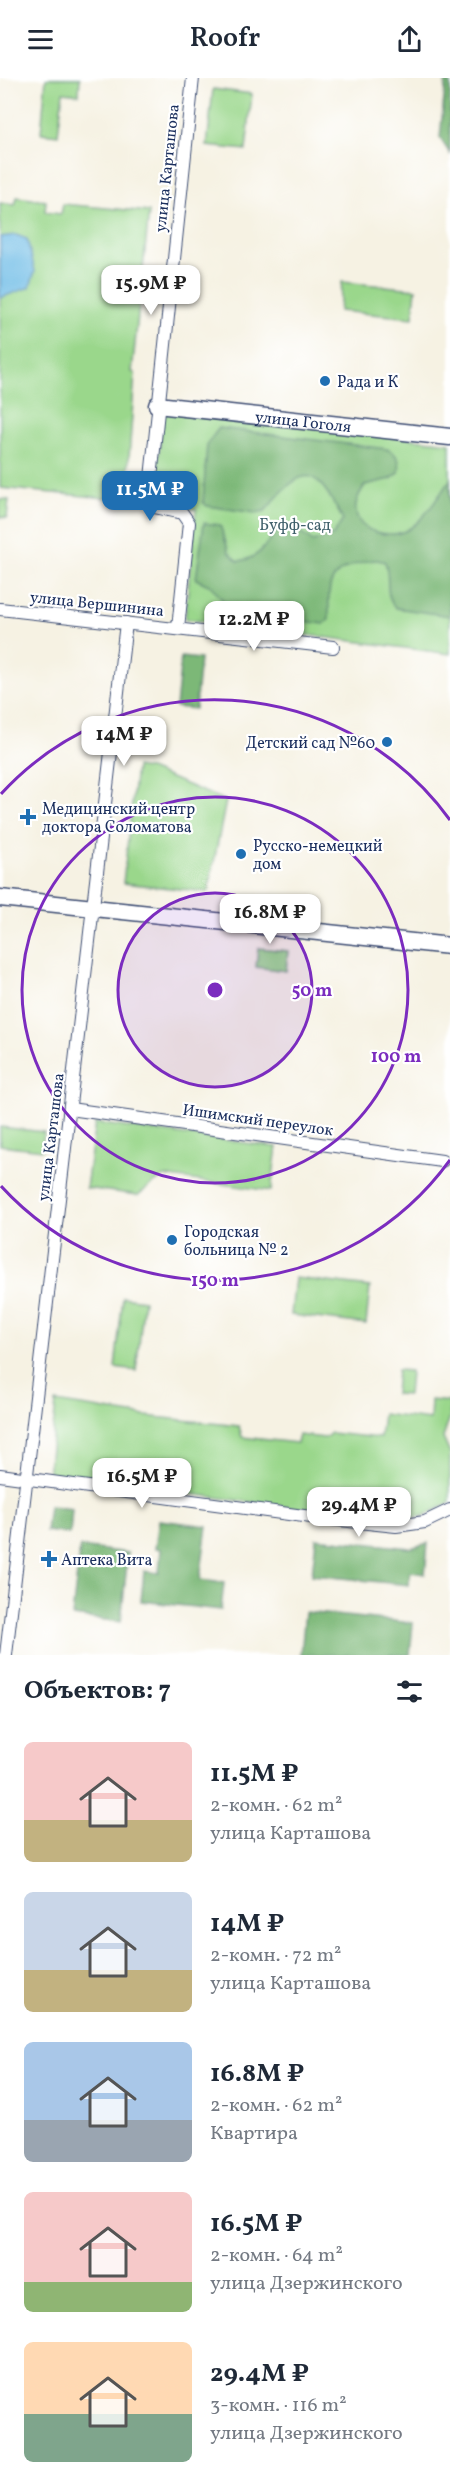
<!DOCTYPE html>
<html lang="ru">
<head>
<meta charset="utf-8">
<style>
	body { margin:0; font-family:Vollkorn,serif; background:#f6f6f7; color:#1f2937; height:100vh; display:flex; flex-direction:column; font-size:22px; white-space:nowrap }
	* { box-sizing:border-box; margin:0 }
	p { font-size:20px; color:#747a83 }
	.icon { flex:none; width:33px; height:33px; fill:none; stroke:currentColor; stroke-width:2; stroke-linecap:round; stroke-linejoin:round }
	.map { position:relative; height:1577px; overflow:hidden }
	.panel { display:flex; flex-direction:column; background:#fff; flex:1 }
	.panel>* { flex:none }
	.price { position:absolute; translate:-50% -51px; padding:0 14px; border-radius:12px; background:#fff; color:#222; font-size:20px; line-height:39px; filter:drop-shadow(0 2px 3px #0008) }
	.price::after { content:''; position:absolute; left:50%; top:36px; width:18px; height:14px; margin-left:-9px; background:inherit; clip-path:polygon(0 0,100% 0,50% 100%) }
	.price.on { background:#1f6fb2; color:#fff }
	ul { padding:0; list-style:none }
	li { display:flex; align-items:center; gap:18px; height:150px; padding:0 24px }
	li span { display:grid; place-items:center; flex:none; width:168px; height:120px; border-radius:9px; color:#555 }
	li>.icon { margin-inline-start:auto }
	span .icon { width:72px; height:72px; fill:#fffc; stroke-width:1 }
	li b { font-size:26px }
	h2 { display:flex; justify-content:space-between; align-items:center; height:72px; padding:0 24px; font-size:26px }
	header { display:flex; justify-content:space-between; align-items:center; height:78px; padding:0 24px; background:#fff; font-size:27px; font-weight:600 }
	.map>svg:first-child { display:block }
</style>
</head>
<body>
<header><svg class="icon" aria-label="menu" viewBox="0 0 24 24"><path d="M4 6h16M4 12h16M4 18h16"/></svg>Roofr<svg class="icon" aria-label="share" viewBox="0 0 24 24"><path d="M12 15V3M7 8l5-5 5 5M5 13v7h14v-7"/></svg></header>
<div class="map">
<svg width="450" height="1577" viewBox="0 0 450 1577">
	<rect width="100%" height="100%" fill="#fff"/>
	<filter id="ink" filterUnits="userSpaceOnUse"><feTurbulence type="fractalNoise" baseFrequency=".0167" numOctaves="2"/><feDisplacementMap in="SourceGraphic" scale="12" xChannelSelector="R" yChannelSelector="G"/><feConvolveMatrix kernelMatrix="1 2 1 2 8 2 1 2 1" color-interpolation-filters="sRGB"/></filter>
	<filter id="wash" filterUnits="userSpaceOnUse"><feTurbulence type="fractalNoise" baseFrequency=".008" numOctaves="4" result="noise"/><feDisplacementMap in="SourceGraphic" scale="24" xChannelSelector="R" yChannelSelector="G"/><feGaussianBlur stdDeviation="1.35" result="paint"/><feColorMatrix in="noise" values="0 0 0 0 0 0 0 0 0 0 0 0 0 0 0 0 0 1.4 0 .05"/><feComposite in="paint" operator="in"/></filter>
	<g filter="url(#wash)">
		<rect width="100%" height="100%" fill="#f6f2e3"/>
		<g fill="#9ad78b" stroke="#5a8374" stroke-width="1.5">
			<path d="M46,0H80L79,16L63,14L58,57L41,55Z"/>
			<path d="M213,11L252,16L246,72L207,68Z"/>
			<path d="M17,119L46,123L45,134L61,136L63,126L149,134L132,294L135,295L126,422L0,410V125L15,127Z"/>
			<path d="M342,204L416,211L413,240L339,233Z"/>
			<path d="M163,333L450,365V576L185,541L196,431L165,428L158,424L155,418Z"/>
			<path d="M0,421L9,422L7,440L0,439Z"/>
			<path d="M136,689L149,691L226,723L208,814L123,805Z"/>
			<path d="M258,870L288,873L286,893L256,889Z"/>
			<path d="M95,1045L277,1069L271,1113L164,1098L138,1117L86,1110Z"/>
			<path d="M0,1049L44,1054L42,1072L0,1067Z"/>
			<path d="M295,1200L370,1209L366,1246L291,1237Z"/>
			<path d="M123,1219L144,1222L136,1293L115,1290Z"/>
			<path d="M397,1292L410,1293L408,1317L395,1316Z"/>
			<path d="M431,1322L450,1324V1339L443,1360L450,1376V1425L423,1438L392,1443L48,1397L56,1324L145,1338L239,1348L242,1359L297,1365L299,1357L325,1360L331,1355L380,1360L383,1336L430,1342Z"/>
		</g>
		<g fill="#7bb877" stroke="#4b746a" stroke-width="1.5">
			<path d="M446,0H450V76L440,60Z"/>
			<path d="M219,350L387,371C398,377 401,382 399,395L391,401L365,407C360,415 354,424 356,434C359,455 391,461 407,452C425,442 438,418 450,402V538L396,530C383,519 391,498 385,484C374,480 368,483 357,486C324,496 329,512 329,542L324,546L256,536L229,530L211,508L196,501L204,445L220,447L229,474L238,483C259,481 265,468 276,452L299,454L313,464L333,457L343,442C314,387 306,384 265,433L256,435L207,428L203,424L207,366Z"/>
			<path d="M181,579L200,581L195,631L176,629Z"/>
			<path d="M49,1428L72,1431L70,1456L46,1453Z"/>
			<path d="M159,1442L207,1448L200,1502L224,1505L221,1532L141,1523L144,1493L159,1495L161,1471L155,1470Z"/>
			<path d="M316,1460L410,1470L428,1465L425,1496L410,1494L409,1507L312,1497Z"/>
			<path d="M80,1469L128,1475L121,1544L72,1538Z"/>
			<path d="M305,1534L413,1545L410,1577H301Z"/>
		</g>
		<path fill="#6abae5" stroke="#4274a2" stroke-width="1.5" d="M16,157L27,161L35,193L30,209L0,220V159Z"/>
	</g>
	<g filter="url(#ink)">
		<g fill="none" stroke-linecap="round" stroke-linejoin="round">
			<defs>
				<g id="street">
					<path d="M0,531L333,569"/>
					<path d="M178,550L189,445L182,435L154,429L149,419L193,0"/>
					<path d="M70,1031L442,1083"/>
					<path d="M0,1397L311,1439L396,1448L425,1444L450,1432"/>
					<path d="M6,1577L126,545"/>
				</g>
				<g id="secondary">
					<path id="s1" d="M157,327L450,359"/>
					<path d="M0,820L450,868"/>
				</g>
			</defs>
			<use href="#street" stroke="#3c4c72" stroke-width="14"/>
			<use href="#secondary" stroke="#3c4c72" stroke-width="19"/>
			<use href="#street" stroke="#fff" stroke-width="12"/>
			<use href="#secondary" stroke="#fff" stroke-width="16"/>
		</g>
	</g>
	<circle cx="215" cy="912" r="97" fill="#7b2cbf" fill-opacity=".12"/>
	<g fill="none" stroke="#7b2cbf" stroke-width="3">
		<circle cx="215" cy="912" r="97"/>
		<circle cx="215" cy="912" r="193"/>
		<path d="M450 1082A290 290 0 0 1 1 1108M1 716A290 290 0 0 1 450 742"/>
	</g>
	<g fill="#1f6fb2" stroke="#fff" stroke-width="2">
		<circle cx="325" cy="303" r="6"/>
		<circle cx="387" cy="664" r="6"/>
		<path d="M25 730h6v6h6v6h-6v6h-6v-6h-6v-6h6z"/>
		<circle cx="241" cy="776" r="6"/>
		<circle cx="172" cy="1162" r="6"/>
		<path d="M46 1472h6v6h6v6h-6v6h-6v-6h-6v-6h6z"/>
	</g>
	<g text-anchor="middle" stroke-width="4.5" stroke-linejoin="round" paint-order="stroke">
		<g font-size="16" fill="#1b2f5e" stroke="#fff">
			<text transform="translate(166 90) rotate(-84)" y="6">улица Карташова</text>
			<text dy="6" stroke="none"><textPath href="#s1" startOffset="147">улица Гоголя</textPath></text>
			<text transform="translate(97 525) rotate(6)" y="6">улица Вершинина</text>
			<text transform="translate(258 1041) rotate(8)" y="6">Ишимский переулок</text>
			<text transform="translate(50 1059) rotate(-83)" y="6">улица Карташова</text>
		</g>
		<g font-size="16" fill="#1b2f5e" stroke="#fff" text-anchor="start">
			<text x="337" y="309">Рада и К</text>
			<text x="375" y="670" text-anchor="end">Детский сад №60</text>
			<text x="42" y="736">Медицинский центр<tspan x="42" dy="18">доктора Соломатова</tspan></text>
			<text x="253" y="773">Русско-немецкий<tspan x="253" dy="18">дом</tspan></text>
			<text x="184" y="1159">Городская<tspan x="184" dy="18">больница № 2</tspan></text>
			<text x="61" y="1487">Аптека Вита</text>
		</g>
		<g font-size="16" fill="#41616c" stroke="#fff">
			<text x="295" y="452">Буфф-сад</text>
		</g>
	</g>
	<circle cx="215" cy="912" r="9" fill="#7b2cbf" stroke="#fff" stroke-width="3"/>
	<g font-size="18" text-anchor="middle" font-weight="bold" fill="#7b2cbf" stroke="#fff" stroke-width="4.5" stroke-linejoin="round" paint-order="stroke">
		<text x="312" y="918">50 m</text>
		<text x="396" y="984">100 m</text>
		<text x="215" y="1208">150 m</text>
	</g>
</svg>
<b class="price" style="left:151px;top:238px">15.9M ₽</b>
<b class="price on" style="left:150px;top:444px">11.5M ₽</b>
<b class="price" style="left:254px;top:574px">12.2M ₽</b>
<b class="price" style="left:124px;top:689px">14M ₽</b>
<b class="price" style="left:270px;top:867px">16.8M ₽</b>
<b class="price" style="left:142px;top:1431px">16.5M ₽</b>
<b class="price" style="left:359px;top:1460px">29.4M ₽</b>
</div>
<section class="panel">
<h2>Объектов: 7<svg class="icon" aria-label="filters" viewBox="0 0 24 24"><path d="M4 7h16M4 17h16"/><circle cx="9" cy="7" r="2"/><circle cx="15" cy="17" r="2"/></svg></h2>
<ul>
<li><span style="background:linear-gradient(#f6c9c9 65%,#c2b280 0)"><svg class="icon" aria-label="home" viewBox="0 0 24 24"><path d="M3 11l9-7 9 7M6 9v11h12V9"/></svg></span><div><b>11.5M ₽</b><p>2-комн. · 62 m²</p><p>улица Карташова</p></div></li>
<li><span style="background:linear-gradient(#c9d6e8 65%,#c2b280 0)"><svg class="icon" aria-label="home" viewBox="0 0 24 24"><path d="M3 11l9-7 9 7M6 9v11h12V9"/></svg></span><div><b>14M ₽</b><p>2-комн. · 72 m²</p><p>улица Карташова</p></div></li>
<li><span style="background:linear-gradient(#a9c7e8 65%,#9aa5b1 0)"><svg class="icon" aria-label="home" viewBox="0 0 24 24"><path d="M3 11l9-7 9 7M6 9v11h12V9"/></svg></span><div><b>16.8M ₽</b><p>2-комн. · 62 m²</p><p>Квартира</p></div></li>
<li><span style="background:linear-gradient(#f6c9c9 75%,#8fb573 0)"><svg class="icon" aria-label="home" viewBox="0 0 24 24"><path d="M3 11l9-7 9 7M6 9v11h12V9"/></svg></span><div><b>16.5M ₽</b><p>2-комн. · 64 m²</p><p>улица Дзержинского</p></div></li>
<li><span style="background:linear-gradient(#ffd9b3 60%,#7fa58c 0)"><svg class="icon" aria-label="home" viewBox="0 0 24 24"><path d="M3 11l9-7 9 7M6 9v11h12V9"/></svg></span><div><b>29.4M ₽</b><p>3-комн. · 116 m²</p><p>улица Дзержинского</p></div></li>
</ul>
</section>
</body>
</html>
